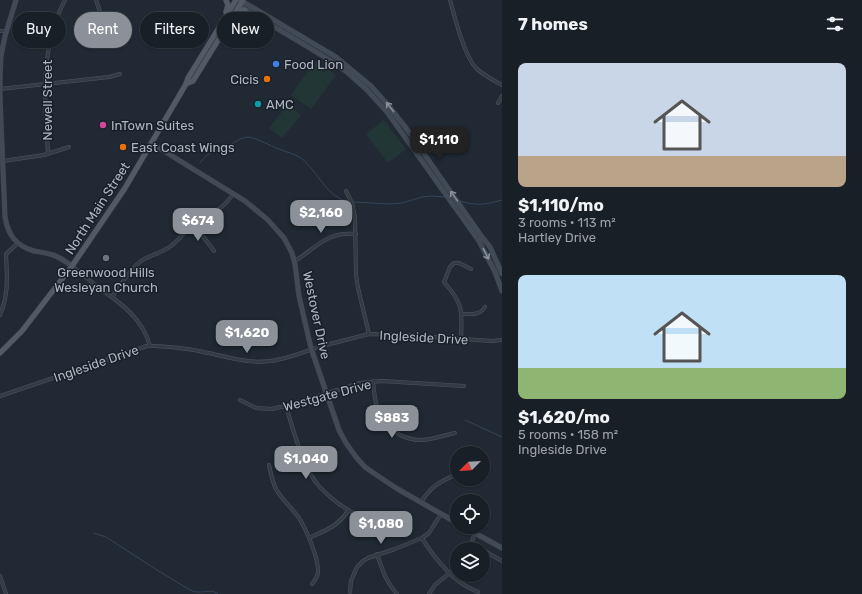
<!DOCTYPE html>
<html lang="en">
<head>
<meta charset="utf-8">
<style>
	body { margin:0; font-family:Rubik,sans-serif; background:#252c33; color:#f1f3f6; height:100vh; display:flex; flex-direction:column; font-size:15px; white-space:nowrap }
	* { box-sizing:border-box; margin:0 }
	p { font-size:13px; color:#9fa2a7 }
	.icon { flex:none; width:22px; height:22px; fill:none; stroke:currentColor; stroke-width:2; stroke-linecap:round; stroke-linejoin:round }
	.map { position:relative; flex:1; overflow:hidden }
	.drawer { display:flex; flex-direction:column; background:#181f27; width:360px }
	.drawer>* { flex:none }
	.guide { position:absolute; left:12px; top:12px; width:380px; height:36px; display:flex; gap:8px }
	.needle { width:26px; rotate:246deg }
	.controls { position:absolute; left:450px; top:446px; display:grid; gap:8px }
	.controls a { display:grid; place-items:center; width:40px; height:40px; border-radius:50%; background:#181f27; box-shadow:0 1px 3px #0004,0 0 0 1px #363d44; font-size:20px }
	.price { position:absolute; translate:-50% -34px; padding:0 9px; border-radius:8px; background:#8c9099; color:#fff; font-size:13px; line-height:26px; filter:drop-shadow(0 1px 2px #0008) }
	.price::after { content:''; position:absolute; left:50%; top:24px; width:12px; height:9px; margin-left:-6px; background:inherit; clip-path:polygon(0 0,100% 0,50% 100%) }
	.price.active { background:#222; color:#fff }
	ul { padding:0; list-style:none }
	li { display:grid; align-content:center; gap:8px; height:212px; padding:0 16px }
	li span { display:grid; place-items:center; height:124px; border-radius:8px; color:#555 }
	li>.icon { margin-inline-start:auto }
	span .icon { width:72px; height:72px; fill:#fffc; stroke-width:1 }
	li b { font-size:17px }
	h2 { display:flex; justify-content:space-between; align-items:center; height:48px; padding:0 16px; font-size:17px }
	.pill { padding:0 14px; border-radius:18px; background:#181f27; box-shadow:0 1px 3px #0004,0 0 0 1px #363d44; font-size:14px; line-height:36px }
	.pill.active { background:#8c9099; color:#fff }
	main { display:flex; flex:1; min-height:0 }
	.map>svg:first-child { display:block }
</style>
</head>
<body>
<main>
<div class="map">
<svg width="502" height="594" viewBox="0 0 502 594">
	<rect width="100%" height="100%" fill="#202934"/>
	<g fill="#233636">
		<path d="M316,61L336,75L311,109L291,95Z"/>
		<path d="M288,104L301,115L282,138L269,128Z"/>
		<path d="M384,120L406,149L388,163L366,134Z"/>
	</g>
	<g fill="none" stroke-linecap="round" stroke-linejoin="round">
		<g stroke="#34465a" stroke-width="1">
			<path d="M200,163C202,160 204,158 206,156C211,151 219,150 225,147C233,144 239,138 247,137C256,137 270,146 279,149C286,152 295,154 301,158C318,171 327,199 350,202"/>
			<path d="M459,201C478,206 484,205 502,200"/>
			<path d="M353,202L390,204L402,203L422,197L431,196L445,197"/>
			<path d="M465,420L502,437"/>
			<path d="M94,533L106,537L157,570L190,590L196,592H201L213,591L218,594"/>
		</g>
		<defs>
			<g id="street">
				<path d="M96,0L110,41"/>
				<path d="M450,0C455,18 464,55 476,68C483,75 493,80 502,85"/>
				<path d="M0,31H6"/>
				<path d="M0,89L109,77L120,74"/>
				<path d="M498,103L502,96"/>
				<path d="M46,154L48,152C44,101 40,47 65,0"/>
				<path d="M3,161L44,155L69,147"/>
				<path d="M346,191L352,203L355,217L356,275L358,288L369,334"/>
				<path d="M193,223L214,251"/>
				<path d="M295,261C316,248 327,231 356,234"/>
				<path d="M72,266C81,273 90,281 99,288C121,303 143,319 150,346"/>
				<path d="M112,297C121,285 129,270 141,261C150,255 162,253 171,246C181,239 187,227 197,220C214,210 221,212 233,194"/>
				<path d="M462,314C471,314 479,316 485,307"/>
				<path d="M0,315C9,294 7,276 6,254L18,243"/>
				<path d="M461,339C462,310 464,305 444,282L450,267L454,263H459L471,269"/>
				<path d="M373,381C375,404 377,423 400,435C406,438 413,440 421,440C432,440 444,435 455,433"/>
				<path d="M0,396L147,346H154C170,347 187,348 203,352C226,356 247,364 270,361C287,359 302,353 318,347L369,334L403,335L492,341L502,340"/>
				<path d="M240,400L256,408L271,409L286,406L360,383L382,381L464,386"/>
				<path d="M286,406C293,429 301,461 315,481C321,490 330,497 339,504C349,511 354,515 367,516"/>
				<path d="M269,465C271,474 272,481 276,489C282,500 292,508 299,518C307,531 319,559 318,573C317,578 315,580 312,584"/>
				<path d="M421,502C432,485 440,482 457,474"/>
				<path d="M309,538C326,530 337,527 348,511"/>
				<path d="M422,538C430,552 450,577 464,585C469,588 474,590 478,592"/>
				<path d="M469,549L475,533"/>
				<path d="M483,550L502,561"/>
				<path d="M377,554C383,571 385,580 397,594"/>
				<path d="M0,576L6,594"/>
				<path d="M350,592L351,581L357,567L363,561L368,558L395,549L422,538L429,533L434,525L441,514"/>
				<path d="M429,594L435,585L457,567"/>
			</g>
			<g id="secondary">
				<path d="M16,0L5,36L1,56L0,76V98L5,217C8,235 16,246 34,251C40,252 47,253 53,255C60,257 66,262 72,266"/>
				<path d="M240,0L336,57L371,86L388,105L406,128L482,237L490,247L502,274"/>
				<path d="M243,8L333,62L347,72L367,90L387,112L479,241L495,272L502,291"/>
				<path d="M151,143L245,201L268,220L284,238L292,253L295,264L299,296L311,348L339,430L346,443L356,457L365,467L372,472L396,488L457,523"/>
				<path d="M464,527L502,548"/>
			</g>
			<g id="primary">
				<path d="M226,0L228,5L226,12"/>
				<path d="M235,13L239,11L245,10"/>
				<path d="M186,84L193,81L243,0"/>
				<path d="M0,353L22,331L72,266L125,188L186,84L188,78L236,0"/>
			</g>
		</defs>
		<use href="#street" stroke="#4e5660" stroke-width="4"/>
		<use href="#secondary" stroke="#3d444e" stroke-width="5.5"/>
		<use href="#primary" stroke="#3d444e" stroke-width="6"/>
		<use href="#street" stroke="#333b44" stroke-width="3"/>
		<use href="#secondary" stroke="#414b57" stroke-width="4.5"/>
		<use href="#primary" stroke="#515a65" stroke-width="5"/>
	</g>
	<defs><path id="oneway-shaft" d="M-6 0H5M1.5-3L5.5 0L1.5 3" fill="none" stroke-width="1.6" stroke-linecap="round" stroke-linejoin="round"/></defs>
	<g stroke="#87919d">
		<use href="#oneway-shaft" transform="translate(390 107) rotate(-128)"/>
		<use href="#oneway-shaft" transform="translate(454 196) rotate(-125)"/>
		<use href="#oneway-shaft" transform="translate(486 254) rotate(63)"/>
	</g>
	<circle fill="#3f7fe0" stroke="#192029" stroke-width="1.5" cx="276" cy="64" r="4"/>
	<g fill="#e8710a" stroke="#192029" stroke-width="1.5">
		<circle cx="267" cy="79" r="4"/>
		<circle cx="123" cy="147" r="4"/>
	</g>
	<circle fill="#0f9aa8" stroke="#192029" stroke-width="1.5" cx="258" cy="104" r="4"/>
	<circle fill="#d1479c" stroke="#192029" stroke-width="1.5" cx="103" cy="125" r="4"/>
	<circle fill="#6b7280" stroke="#192029" stroke-width="1.5" cx="106" cy="258" r="4"/>
	<g text-anchor="middle" stroke-width="3" stroke-linejoin="round" paint-order="stroke">
		<g font-size="13" fill="#adb6c2" stroke="#192029" text-anchor="start">
			<text x="284" y="69">Food Lion</text>
			<text x="259" y="84" text-anchor="end">Cicis</text>
			<text x="266" y="109">AMC</text>
			<text x="111" y="130">InTown Suites</text>
			<text x="131" y="152">East Coast Wings</text>
			<text x="106" y="277" text-anchor="middle">Greenwood Hills<tspan x="106" dy="15">Wesleyan Church</tspan></text>
		</g>
		<g font-size="13" fill="#adb6c2" stroke="#192029">
			<text transform="translate(47 100) rotate(-90)" y="5">Newell Street</text>
			<text transform="translate(97 208) rotate(-57)" y="5">North Main Street</text>
			<text transform="translate(317 315) rotate(78)" y="5">Westover Drive</text>
			<text transform="translate(424 337) rotate(3)" y="5">Ingleside Drive</text>
			<text transform="translate(96 363) rotate(-19)" y="5">Ingleside Drive</text>
			<text transform="translate(327 395) rotate(-15)" y="5">Westgate Drive</text>
		</g>
	</g>
</svg>
<div class="controls">
<a><svg class="needle" viewBox="-14 -14 28 28"><path d="M0-13l5 13h-10z" fill="#e53935"/><path d="M0 13l5-13h-10z" fill="#9fa2a7"/></svg></a>
<a><svg class="icon" aria-label="locate" viewBox="0 0 24 24"><circle cx="12" cy="12" r="6"/><path d="M12 2v4M12 18v4M2 12h4M18 12h4"/></svg></a>
<a><svg class="icon" aria-label="layers" viewBox="0 0 24 24"><path d="M12 4l9 5-9 5-9-5zM3 14l9 5 9-5"/></svg></a>
</div>
<b class="price active" style="left:439px;top:161px">$1,110</b>
<b class="price" style="left:321px;top:234px">$2,160</b>
<b class="price" style="left:198px;top:242px">$674</b>
<b class="price" style="left:247px;top:354px">$1,620</b>
<b class="price" style="left:392px;top:439px">$883</b>
<b class="price" style="left:306px;top:480px">$1,040</b>
<b class="price" style="left:381px;top:545px">$1,080</b>
<div class="guide">
<a class="pill">Buy</a>
<a class="pill active">Rent</a>
<a class="pill">Filters</a>
<a class="pill">New</a>
</div>
</div>
<section class="drawer">
<h2>7 homes<svg class="icon" aria-label="filters" viewBox="0 0 24 24"><path d="M4 7h16M4 17h16"/><circle cx="9" cy="7" r="2"/><circle cx="15" cy="17" r="2"/></svg></h2>
<ul>
<li><span style="background:linear-gradient(#c9d6e8 75%,#b9a48a 0)"><svg class="icon" aria-label="home" viewBox="0 0 24 24"><path d="M3 11l9-7 9 7M6 9v11h12V9"/></svg></span><div><b>$1,110/mo</b><p>3 rooms · 113 m²</p><p>Hartley Drive</p></div></li>
<li><span style="background:linear-gradient(#bfe0f5 75%,#8fb573 0)"><svg class="icon" aria-label="home" viewBox="0 0 24 24"><path d="M3 11l9-7 9 7M6 9v11h12V9"/></svg></span><div><b>$1,620/mo</b><p>5 rooms · 158 m²</p><p>Ingleside Drive</p></div></li>
</ul>
</section>
</main>
</body>
</html>
